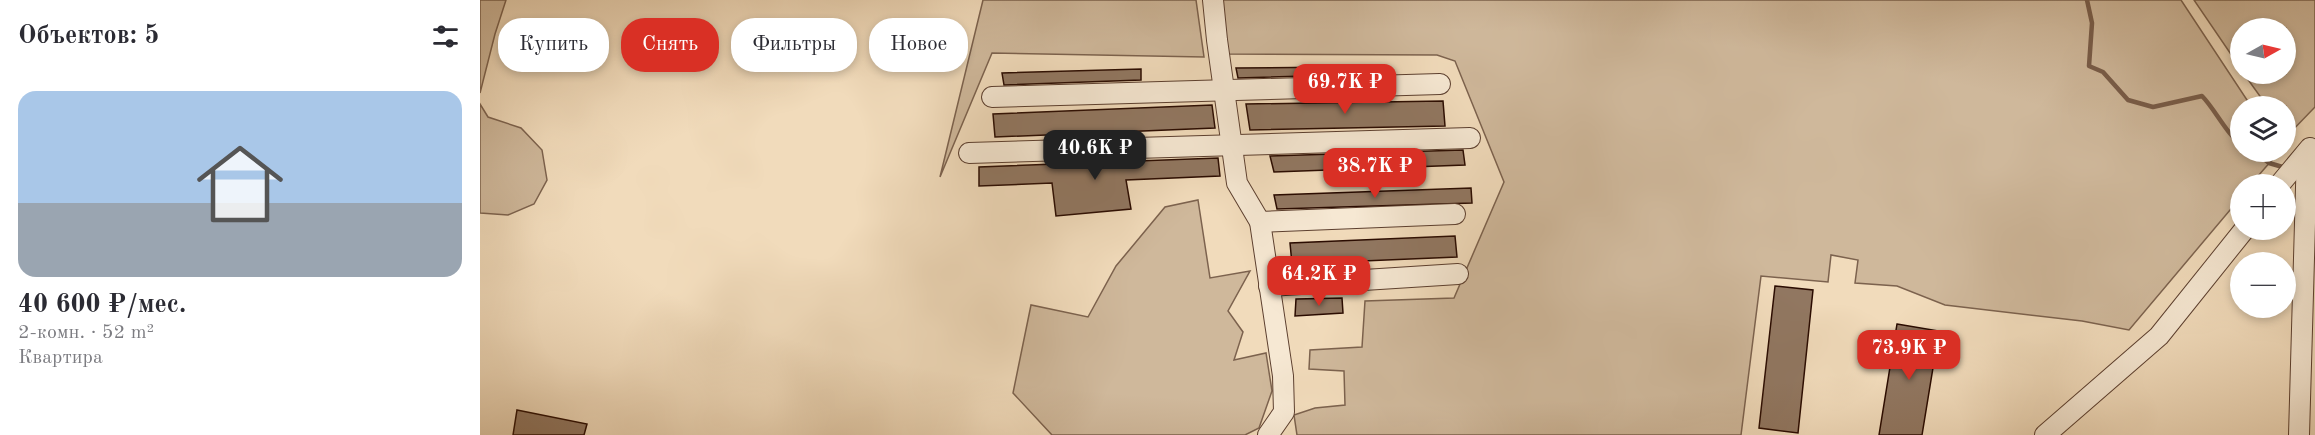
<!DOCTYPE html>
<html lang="ru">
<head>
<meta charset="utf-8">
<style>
	body { margin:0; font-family:"Old Standard TT",serif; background:#f2f2f3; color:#2b2b33; height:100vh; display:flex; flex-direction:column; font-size:22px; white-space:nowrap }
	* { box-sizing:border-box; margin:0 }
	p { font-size:20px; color:#7c7c81 }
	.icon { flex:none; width:33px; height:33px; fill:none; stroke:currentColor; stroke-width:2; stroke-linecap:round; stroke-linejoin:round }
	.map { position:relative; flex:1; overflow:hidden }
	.side { display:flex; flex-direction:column; background:#fff; width:480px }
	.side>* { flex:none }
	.guide { position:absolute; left:18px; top:18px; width:570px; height:54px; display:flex; gap:12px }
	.needle { width:39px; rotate:82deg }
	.controls { position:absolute; left:1750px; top:18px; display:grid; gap:12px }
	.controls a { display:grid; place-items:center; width:66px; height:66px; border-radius:50%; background:#fff; box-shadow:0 3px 9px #0003; font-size:30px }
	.price { position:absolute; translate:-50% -51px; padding:0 14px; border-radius:12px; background:#d93025; color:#fff; font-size:20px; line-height:39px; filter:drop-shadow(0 2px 3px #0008) }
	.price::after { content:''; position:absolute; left:50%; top:36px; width:18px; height:14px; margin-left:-9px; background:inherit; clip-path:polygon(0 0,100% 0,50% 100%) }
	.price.current { background:#222; color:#fff }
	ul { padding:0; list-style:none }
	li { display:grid; align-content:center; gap:12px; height:318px; padding:0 18px }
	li+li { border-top:2px solid #e1e1e2 }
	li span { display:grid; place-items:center; height:186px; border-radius:18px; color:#555 }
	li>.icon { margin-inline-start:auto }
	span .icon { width:108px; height:108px; fill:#fffc; stroke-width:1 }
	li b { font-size:26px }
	h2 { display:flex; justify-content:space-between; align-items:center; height:72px; padding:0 18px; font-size:26px }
	.tag { padding:0 21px; border-radius:24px; background:#fff; box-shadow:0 3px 9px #0003; font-size:21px; line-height:54px }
	.tag.current { background:#d93025; color:#fff }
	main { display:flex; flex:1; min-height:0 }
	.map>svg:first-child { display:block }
</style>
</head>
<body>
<main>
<section class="side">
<h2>Объектов: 5<svg class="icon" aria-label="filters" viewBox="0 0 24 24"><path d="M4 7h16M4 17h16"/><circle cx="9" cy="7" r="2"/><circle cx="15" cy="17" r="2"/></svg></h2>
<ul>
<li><span style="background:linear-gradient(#a9c7e8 60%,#9aa5b1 0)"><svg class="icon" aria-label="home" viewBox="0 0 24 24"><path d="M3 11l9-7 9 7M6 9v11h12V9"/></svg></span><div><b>40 600 ₽/мес.</b><p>2-комн. · 52 m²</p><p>Квартира</p></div></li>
</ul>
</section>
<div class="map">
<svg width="1835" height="435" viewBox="0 0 1835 435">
	<rect width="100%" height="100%" fill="#f1dbbb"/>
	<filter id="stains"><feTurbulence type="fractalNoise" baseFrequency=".00333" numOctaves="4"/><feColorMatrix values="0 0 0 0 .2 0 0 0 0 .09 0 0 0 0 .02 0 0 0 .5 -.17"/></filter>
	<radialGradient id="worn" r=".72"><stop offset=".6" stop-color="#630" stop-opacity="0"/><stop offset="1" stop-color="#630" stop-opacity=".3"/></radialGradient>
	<g fill="#cfb89b" stroke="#7c624e" stroke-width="1.5">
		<path d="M0,0H26L15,34L0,93Z"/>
		<path d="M503,0H716L724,57L512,53L460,177Z"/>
		<path d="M742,0H1701L1771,106H1761V152H1799L1771,184H1761V197L1649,330L1602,321L1465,305L1417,286L1375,283L1378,260L1351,255L1348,282L1281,276L1261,435H817L814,415L835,408L865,405L864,371L829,369L830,350L882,347L885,301L974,298L1024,182L975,61L957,55L746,54Z"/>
		<path d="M1714,0H1835V107L1807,136L1806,106H1787L1764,74H1806V28H1761V69Z"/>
		<path d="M0,104L8,117L41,128L62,150L67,180L54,204L28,215L0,213Z"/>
		<path d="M718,200L730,278L770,271L748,311L763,332L754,360L786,353L792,391L779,428L765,435H572L533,393L551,305L608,317L636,266L685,207Z"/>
	</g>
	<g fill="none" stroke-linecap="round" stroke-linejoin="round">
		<g stroke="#795d4a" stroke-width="4.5">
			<path d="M1607,0L1612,23L1609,66L1623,72L1648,100L1673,107L1722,96C1735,109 1749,138 1761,143"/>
			<path d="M1775,152L1789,163L1806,168"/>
		</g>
	</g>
	<g fill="#917761" stroke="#2a0b00" stroke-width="1.5">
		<path d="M861,67V75L758,78L756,68Z"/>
		<path d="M661,69V80L524,85L522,73Z"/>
		<path d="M963,101L965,126L770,130L766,104Z"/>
		<path d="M732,105L735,128L515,137L513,114Z"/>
		<path d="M983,150L985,165L794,172L790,156Z"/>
		<path d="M738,158L740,176L646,180L651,209L576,216L572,183L499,186V167Z"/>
		<path d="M991,188L992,203L797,209L794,195Z"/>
		<path d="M975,236L977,257L812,264L810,243Z"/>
		<path d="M1295,286L1333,290L1318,433L1279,428Z"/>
		<path d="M862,298L863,313L815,316L816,299Z"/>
		<path d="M1417,324L1459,331L1442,435H1399Z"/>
		<path d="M37,410L107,424L104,435H33Z"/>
	</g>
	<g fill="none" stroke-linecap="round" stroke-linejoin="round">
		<defs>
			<g id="minor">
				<path d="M733,0L737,40L757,183L780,222L803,376L804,412L788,435"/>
				<path d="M512,97L960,84"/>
				<path d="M489,153L990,138"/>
				<path d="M1800,184L1830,148"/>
				<path d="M780,222L975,214"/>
				<path d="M789,286L978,274"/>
				<path d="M1565,435L1679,336L1764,230"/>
				<path d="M1819,435L1827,152"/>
			</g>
		</defs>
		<use href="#minor" stroke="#5c3f2f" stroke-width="22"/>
		<use href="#minor" stroke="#f6e8d3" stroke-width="20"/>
	</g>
	<rect width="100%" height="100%" filter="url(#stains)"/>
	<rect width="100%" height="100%" fill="url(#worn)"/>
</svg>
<div class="controls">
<a><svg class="needle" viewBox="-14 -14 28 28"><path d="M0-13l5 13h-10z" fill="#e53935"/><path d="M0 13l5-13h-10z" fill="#7c7c81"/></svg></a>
<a><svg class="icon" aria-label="layers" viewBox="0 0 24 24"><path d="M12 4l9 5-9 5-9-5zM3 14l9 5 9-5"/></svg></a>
<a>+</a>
<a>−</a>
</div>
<b class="price" style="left:865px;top:115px">69.7K ₽</b>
<b class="price current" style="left:615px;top:181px">40.6K ₽</b>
<b class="price" style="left:895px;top:199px">38.7K ₽</b>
<b class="price" style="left:839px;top:307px">64.2K ₽</b>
<b class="price" style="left:1429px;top:381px">73.9K ₽</b>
<div class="guide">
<a class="tag">Купить</a>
<a class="tag current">Снять</a>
<a class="tag">Фильтры</a>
<a class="tag">Новое</a>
</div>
</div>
</main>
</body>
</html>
